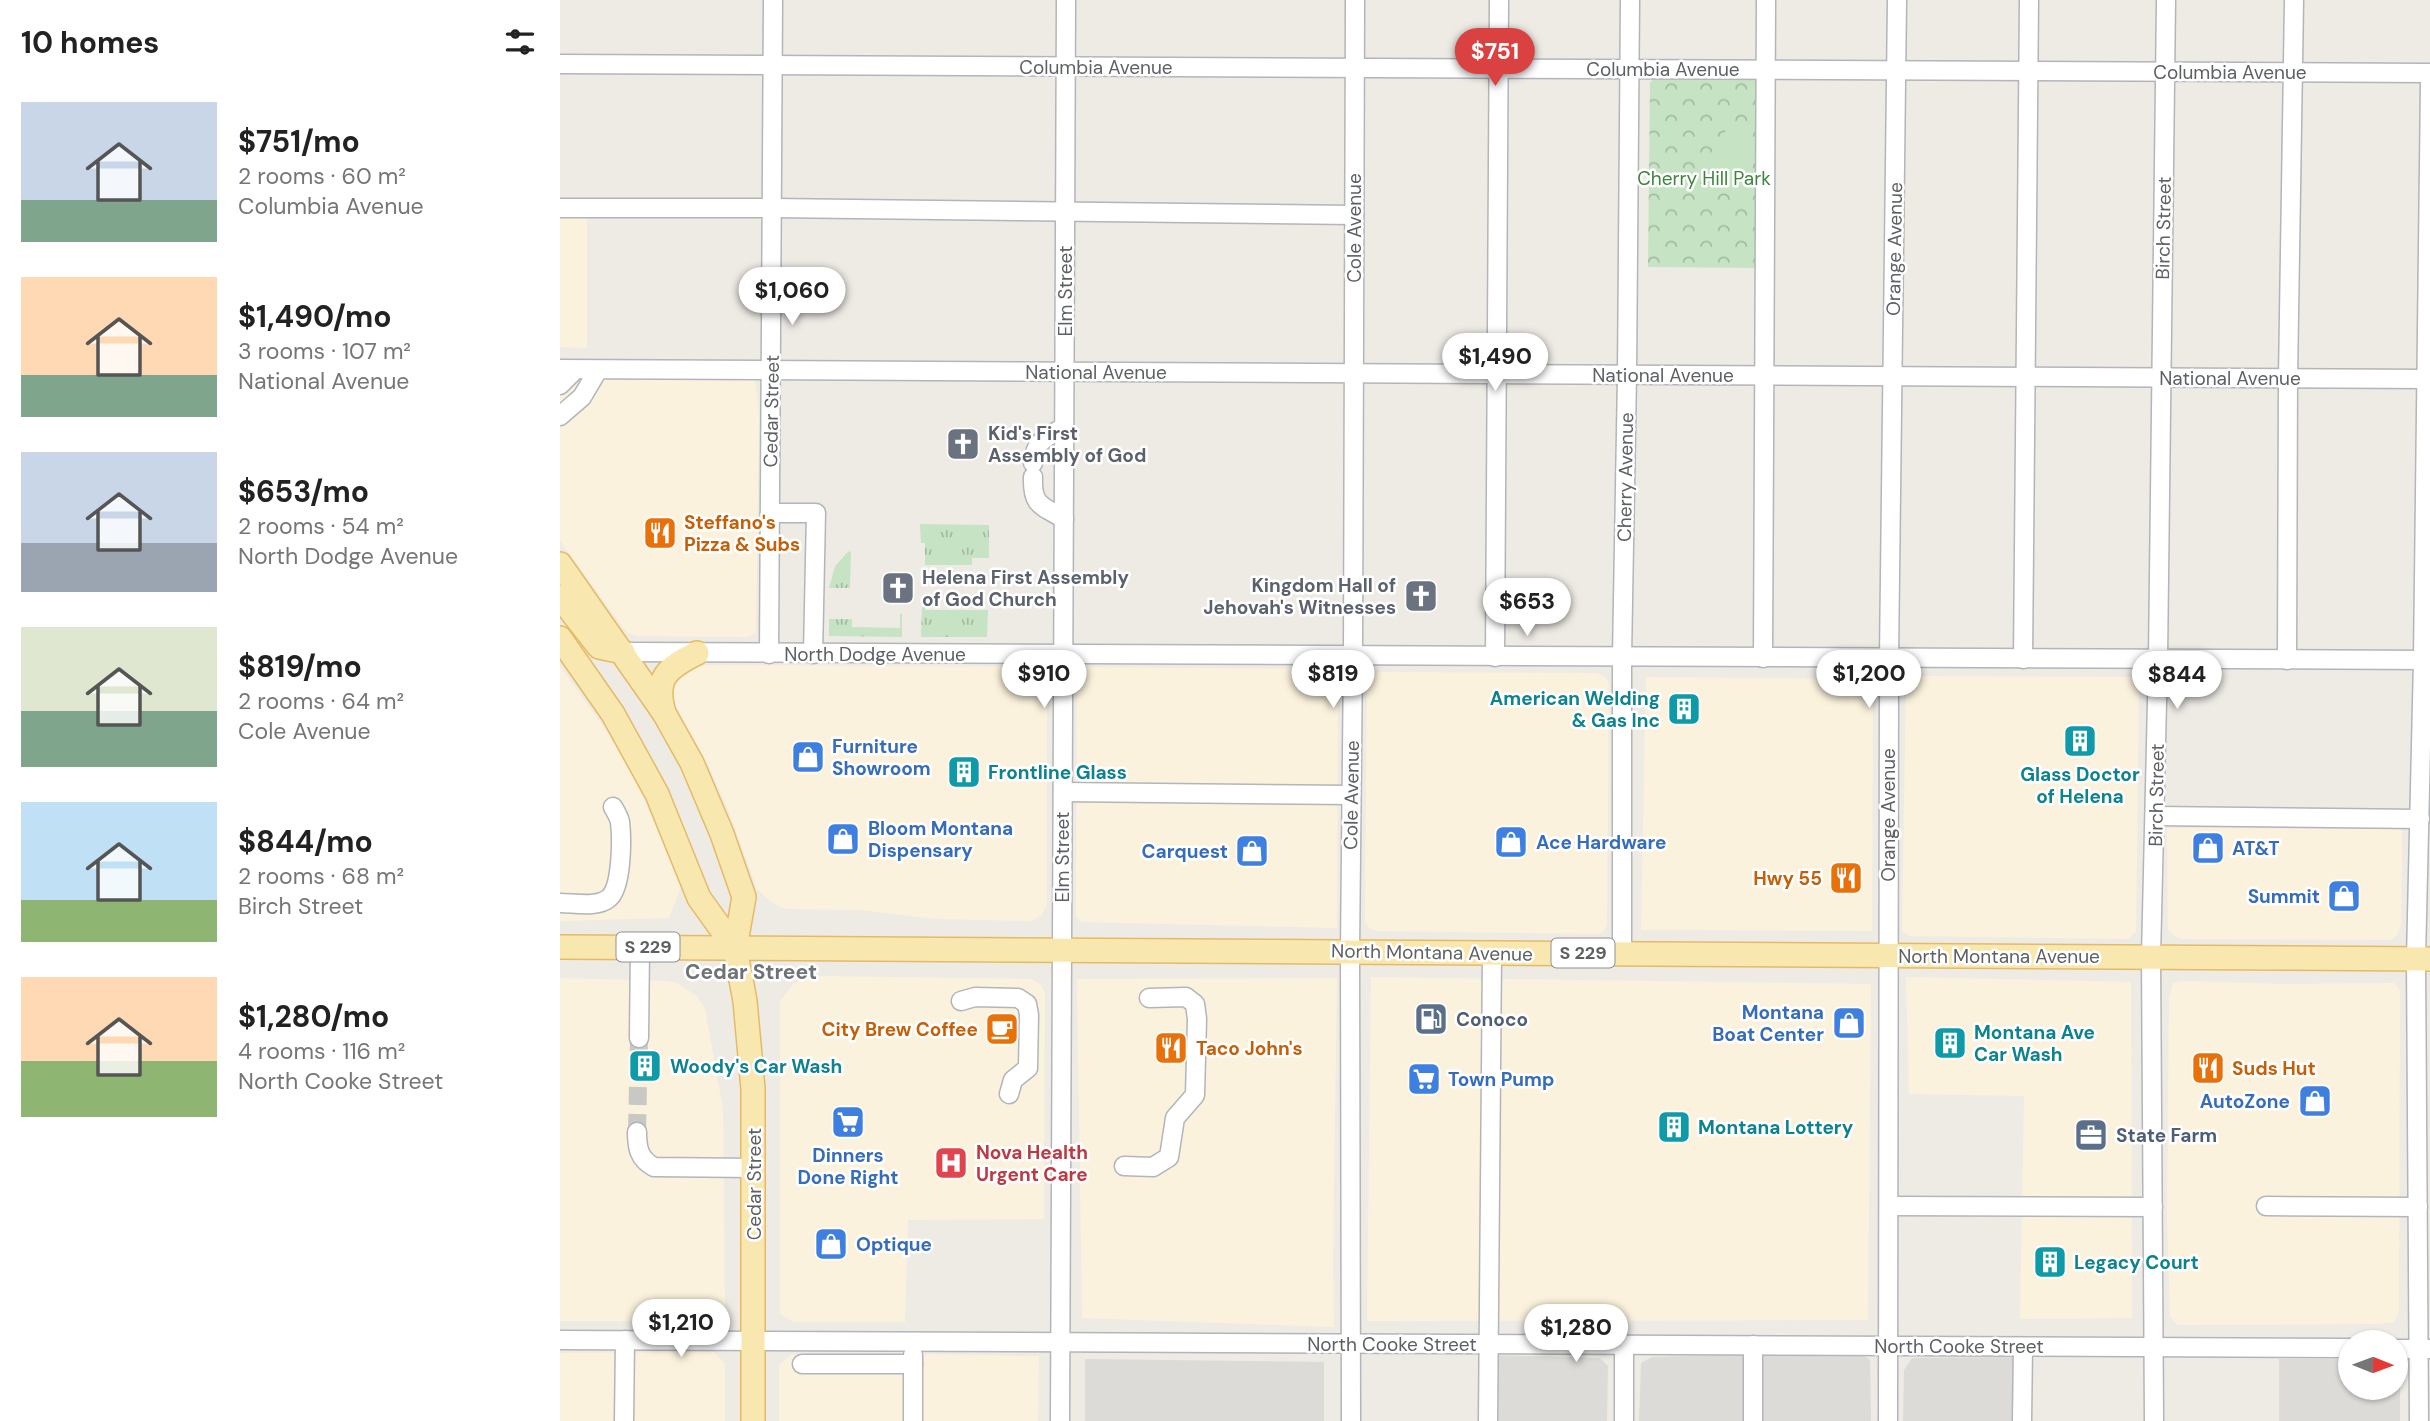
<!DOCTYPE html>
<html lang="en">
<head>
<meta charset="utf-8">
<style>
	body { margin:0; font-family:"DM Sans",sans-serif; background:#f2f2f2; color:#222; height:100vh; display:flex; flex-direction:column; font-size:26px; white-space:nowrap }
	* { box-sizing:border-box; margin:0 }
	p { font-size:23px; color:#767676 }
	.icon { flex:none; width:38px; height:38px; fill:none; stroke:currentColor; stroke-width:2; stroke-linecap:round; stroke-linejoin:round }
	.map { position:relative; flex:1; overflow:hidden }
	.side { display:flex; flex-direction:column; background:#fff; width:560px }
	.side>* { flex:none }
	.needle { width:46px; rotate:91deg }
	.fabs { position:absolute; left:1778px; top:1330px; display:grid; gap:14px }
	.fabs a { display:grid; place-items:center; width:70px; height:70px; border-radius:50%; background:#fff; box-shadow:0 2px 5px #0004; font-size:35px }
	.price { position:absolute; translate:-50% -60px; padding:0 16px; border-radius:24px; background:#fff; color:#222; font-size:23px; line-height:46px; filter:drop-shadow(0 2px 4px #0008) }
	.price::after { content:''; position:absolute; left:50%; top:42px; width:21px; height:16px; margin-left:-10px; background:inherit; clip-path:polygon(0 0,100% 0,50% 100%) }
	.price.active { background:#d94240; color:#fff }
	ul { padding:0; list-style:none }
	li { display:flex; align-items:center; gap:21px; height:175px; padding:0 21px }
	li span { display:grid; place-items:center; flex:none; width:196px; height:140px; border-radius:0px; color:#555 }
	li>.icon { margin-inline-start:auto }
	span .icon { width:84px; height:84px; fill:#fffc; stroke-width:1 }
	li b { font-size:30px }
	h2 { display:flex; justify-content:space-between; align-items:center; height:84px; padding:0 21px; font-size:30px }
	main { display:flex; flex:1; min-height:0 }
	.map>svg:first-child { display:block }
</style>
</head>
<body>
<main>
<section class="side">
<h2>10 homes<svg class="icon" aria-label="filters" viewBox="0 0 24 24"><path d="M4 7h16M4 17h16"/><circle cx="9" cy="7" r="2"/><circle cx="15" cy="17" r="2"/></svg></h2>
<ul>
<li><span style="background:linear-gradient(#c9d6e8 70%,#7fa58c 0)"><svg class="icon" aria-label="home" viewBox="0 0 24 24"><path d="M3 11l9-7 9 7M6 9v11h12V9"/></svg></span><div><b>$751/mo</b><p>2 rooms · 60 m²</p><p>Columbia Avenue</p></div></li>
<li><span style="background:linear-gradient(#ffd9b3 70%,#7fa58c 0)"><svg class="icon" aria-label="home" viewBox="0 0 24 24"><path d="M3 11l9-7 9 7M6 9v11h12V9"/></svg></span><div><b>$1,490/mo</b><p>3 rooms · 107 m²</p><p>National Avenue</p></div></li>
<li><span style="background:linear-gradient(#c9d6e8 65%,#9aa5b1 0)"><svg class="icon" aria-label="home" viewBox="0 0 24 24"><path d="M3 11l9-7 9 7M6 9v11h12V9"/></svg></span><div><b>$653/mo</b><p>2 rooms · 54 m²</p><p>North Dodge Avenue</p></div></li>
<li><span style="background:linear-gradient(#dfe7d0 60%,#7fa58c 0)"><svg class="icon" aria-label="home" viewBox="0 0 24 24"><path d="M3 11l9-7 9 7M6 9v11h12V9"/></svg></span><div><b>$819/mo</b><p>2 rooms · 64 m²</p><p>Cole Avenue</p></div></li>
<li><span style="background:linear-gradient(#bfe0f5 70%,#8fb573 0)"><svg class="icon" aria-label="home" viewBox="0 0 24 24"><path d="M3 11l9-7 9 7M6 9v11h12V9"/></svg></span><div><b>$844/mo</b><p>2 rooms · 68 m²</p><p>Birch Street</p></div></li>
<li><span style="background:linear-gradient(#ffd9b3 60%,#8fb573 0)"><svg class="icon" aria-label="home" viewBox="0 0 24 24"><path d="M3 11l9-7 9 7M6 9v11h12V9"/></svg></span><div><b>$1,280/mo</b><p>4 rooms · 116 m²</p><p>North Cooke Street</p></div></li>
</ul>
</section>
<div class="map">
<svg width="1870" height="1421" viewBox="0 0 1870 1421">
	<defs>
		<pattern id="grass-tufts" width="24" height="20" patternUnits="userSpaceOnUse" patternTransform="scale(1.75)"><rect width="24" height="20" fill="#c6e3c4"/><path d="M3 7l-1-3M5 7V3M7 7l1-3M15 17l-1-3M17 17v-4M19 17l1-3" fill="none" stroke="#a4bba3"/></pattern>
		<pattern id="park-crowns" width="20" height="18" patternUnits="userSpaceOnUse" patternTransform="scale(1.75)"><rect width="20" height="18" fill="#c6e3c4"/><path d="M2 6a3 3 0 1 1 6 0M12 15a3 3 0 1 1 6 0" fill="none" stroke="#a4bba3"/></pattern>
	</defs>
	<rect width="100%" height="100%" fill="#eeebe5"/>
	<g fill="#fbf2dd">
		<path d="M0,217H27V348L0,347Z"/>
		<path d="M190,377L195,379L199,415L196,633L188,637L79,636L67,633L0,541V378Z"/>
		<path d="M145,665L487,667V903L482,915L471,921L377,919L300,910L226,909L211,902L197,889L167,807L151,771L109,694L120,666Z"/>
		<path d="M0,666L68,761L121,887L109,918L0,921Z"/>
		<path d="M517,667L778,669L777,928L522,922L516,917Z"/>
		<path d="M819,672L1037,673L1045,677L1049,683L1047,925L1044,931L1038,934L816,931L809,928L805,921L807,680Z"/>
		<path d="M1355,676L1571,677L1579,682L1576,932L1568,939L1350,936L1342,931L1346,683L1349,678Z"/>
		<path d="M1086,677L1313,679L1312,931L1081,930Z"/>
		<path d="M1607,828L1842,829L1841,926L1837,935L1831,940L1622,939L1615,937L1608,929Z"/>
		<path d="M255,976L471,979L481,985L485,993L484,1219L348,1220L345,1322H233L220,1314V1001L234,983Z"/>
		<path d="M811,977L1311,984L1308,1320L807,1321Z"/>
		<path d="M1346,977L1571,982L1572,1318L1460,1319L1464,1096L1349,1094Z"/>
		<path d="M0,978L106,981L117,983L137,996L145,1009L163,1109L165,1309L159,1319L153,1321H0Z"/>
		<path d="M777,978L773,1261L774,1327L522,1318L517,979Z"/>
		<path d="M1624,981L1722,984L1834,983L1840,991L1839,1311L1834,1322L1820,1324L1618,1325L1610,1317L1607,1215L1609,998L1613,983Z"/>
		<path d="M154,1352L165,1364V1421H0V1353Z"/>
		<path d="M350,1354L479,1356L478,1421H219V1365L231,1355Z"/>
	</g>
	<g fill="#dddbd7">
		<path d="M1298,1351L1310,1360L1311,1421H1079L1081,1363L1092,1357Z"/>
		<path d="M923,1355L1040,1358L1048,1366L1047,1421H923Z"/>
		<path d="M1464,1357L1465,1421H1343L1344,1370L1352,1358Z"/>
		<path d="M525,1359L764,1362V1421H525Z"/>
		<path d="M1719,1359H1790V1388H1836V1365L1840,1371V1421H1719Z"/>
	</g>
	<g fill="url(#grass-tufts)">
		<path d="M360,524L429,525V558H412V565H365V543H361Z"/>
		<path d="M289,551L291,553L290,588H269L275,566Z"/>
		<path d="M362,607H365V610H428L427,637H361Z"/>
		<path d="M340,614H342V637L269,636V619H292V627L340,628Z"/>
	</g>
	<path fill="url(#park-crowns)" d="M1201,77L1200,268L1088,267L1090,83L1094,78Z"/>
	<path fill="#c6e3c4" d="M1167,129L1194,144L1168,186L1141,169Z"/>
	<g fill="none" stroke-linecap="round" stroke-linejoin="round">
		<path stroke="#cac8c5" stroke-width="18" stroke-dasharray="18 9" stroke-linecap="butt" d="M77,1132L79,1038"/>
		<defs>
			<g id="minor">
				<path d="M0,64L1870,73"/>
				<path d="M0,208H213L794,215"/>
				<path d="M0,369L1870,379"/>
				<path d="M0,385L15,370"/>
				<path d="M0,416L22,397L38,370"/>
				<path d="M473,463C475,440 486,438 504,427"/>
				<path d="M473,477C472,506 481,505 504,519"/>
				<path d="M210,513H256L253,654"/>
				<path d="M63,652L1870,660"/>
				<path d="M209,654L213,0"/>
				<path d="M935,657L939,0"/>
				<path d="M1203,658L1206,0"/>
				<path d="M1463,659L1469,0"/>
				<path d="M1727,660L1728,378L1734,0"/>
				<path d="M503,792L791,795"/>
				<path d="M1595,816L1860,819"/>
				<path d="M0,903C14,903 38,908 49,898C62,887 62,839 60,822C59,817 56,812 53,807"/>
				<path d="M1062,953V657L1067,375L1070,0"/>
				<path d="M401,1001L415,997L458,998L467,1004L469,1015L468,1068L453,1080L449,1094"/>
				<path d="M79,1038L80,947"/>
				<path d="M77,1132C77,1148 79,1159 94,1167L194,1168"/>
				<path d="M564,1166L593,1167L609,1157L615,1118L635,1095L637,1019L635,1004L626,997L589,998"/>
				<path d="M1329,1206L1593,1207"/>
				<path d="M1706,1206L1858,1207"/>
				<path d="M0,1340L1790,1348"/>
				<path d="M1193,1345V1421"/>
				<path d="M1836,1349H1870"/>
				<path d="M242,1364H353"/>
				<path d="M64,1421L65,1340"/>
				<path d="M353,1421V1355"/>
				<path d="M500,1421L506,0"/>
				<path d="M791,1421L790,951L793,656L795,0"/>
				<path d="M928,1421L932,953"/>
				<path d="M1064,1421V1345"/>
				<path d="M1328,1421L1329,658L1337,0"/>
				<path d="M1462,1421L1463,1347"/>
				<path d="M1594,1421L1591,957L1598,659L1606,0"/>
				<path d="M1859,1421L1856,959L1863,660L1870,82"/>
			</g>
			<g id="major">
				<path d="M0,564L104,713L132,763L162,834L184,897L175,948L185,1001L193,1089V1421"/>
				<path d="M0,597L39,647L63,652"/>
				<path d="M0,638L53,714L97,794L139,898L175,948"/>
				<path d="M104,713C94,678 107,668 137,653"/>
				<path d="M0,947L1870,959"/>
			</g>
		</defs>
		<use href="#minor" stroke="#b2b5b9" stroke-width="21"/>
		<use href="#major" stroke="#e5ba67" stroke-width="26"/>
		<use href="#minor" stroke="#fff" stroke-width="18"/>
		<use href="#major" stroke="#f8e8b0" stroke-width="23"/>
	</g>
	<defs>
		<symbol id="church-square" viewBox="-11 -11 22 22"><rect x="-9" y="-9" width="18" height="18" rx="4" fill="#6b7280" stroke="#fff"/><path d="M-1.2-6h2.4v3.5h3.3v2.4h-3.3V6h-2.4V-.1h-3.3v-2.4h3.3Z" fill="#fff"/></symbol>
		<symbol id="restaurant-square" viewBox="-11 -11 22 22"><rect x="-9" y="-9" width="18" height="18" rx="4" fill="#e8710a" stroke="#fff"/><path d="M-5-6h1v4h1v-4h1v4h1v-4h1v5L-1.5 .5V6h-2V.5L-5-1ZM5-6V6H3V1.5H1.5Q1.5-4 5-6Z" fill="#fff"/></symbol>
		<symbol id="building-square" viewBox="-11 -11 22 22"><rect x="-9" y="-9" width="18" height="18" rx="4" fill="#0f9aa8" stroke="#fff"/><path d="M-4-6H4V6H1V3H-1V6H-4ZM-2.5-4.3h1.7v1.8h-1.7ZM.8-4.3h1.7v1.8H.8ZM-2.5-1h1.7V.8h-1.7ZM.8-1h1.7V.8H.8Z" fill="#fff"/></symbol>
		<symbol id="shop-square" viewBox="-11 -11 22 22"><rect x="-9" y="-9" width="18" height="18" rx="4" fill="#3f7fe0" stroke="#fff"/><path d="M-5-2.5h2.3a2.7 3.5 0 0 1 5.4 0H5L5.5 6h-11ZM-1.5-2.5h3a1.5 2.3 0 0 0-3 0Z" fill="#fff"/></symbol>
		<symbol id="fuel-square" viewBox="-11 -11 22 22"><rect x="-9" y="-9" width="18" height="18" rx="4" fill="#5c6f8a" stroke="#fff"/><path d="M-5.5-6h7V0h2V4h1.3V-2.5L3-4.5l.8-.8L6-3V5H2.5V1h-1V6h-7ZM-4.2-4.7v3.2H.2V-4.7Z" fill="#fff"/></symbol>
		<symbol id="cafe-square" viewBox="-11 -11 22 22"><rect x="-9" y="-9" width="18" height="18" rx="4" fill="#e8710a" stroke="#fff"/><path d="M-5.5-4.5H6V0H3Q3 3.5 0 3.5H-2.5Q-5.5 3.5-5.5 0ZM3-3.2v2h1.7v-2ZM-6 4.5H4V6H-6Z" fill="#fff"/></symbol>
		<symbol id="supermarket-square" viewBox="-11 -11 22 22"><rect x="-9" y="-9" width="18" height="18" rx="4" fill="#3f7fe0" stroke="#fff"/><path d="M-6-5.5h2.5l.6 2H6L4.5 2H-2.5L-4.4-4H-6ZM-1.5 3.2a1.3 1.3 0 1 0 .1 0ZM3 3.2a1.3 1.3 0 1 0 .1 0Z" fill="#fff"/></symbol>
		<symbol id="office-square" viewBox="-11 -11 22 22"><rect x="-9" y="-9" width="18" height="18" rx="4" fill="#5c6f8a" stroke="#fff"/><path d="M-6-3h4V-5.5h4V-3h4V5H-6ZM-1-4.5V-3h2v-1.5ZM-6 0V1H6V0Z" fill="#fff"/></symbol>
		<symbol id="hospital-square" viewBox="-11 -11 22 22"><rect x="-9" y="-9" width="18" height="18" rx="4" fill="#e0444e" stroke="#fff"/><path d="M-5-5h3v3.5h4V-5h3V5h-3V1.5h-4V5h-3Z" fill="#fff"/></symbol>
	</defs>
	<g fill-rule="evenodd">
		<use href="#church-square" x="384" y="425" width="38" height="38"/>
		<use href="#restaurant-square" x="81" y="514" width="38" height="38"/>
		<use href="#church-square" x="319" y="569" width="38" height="38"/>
		<use href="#church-square" x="842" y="577" width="38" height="38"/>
		<use href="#building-square" x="1105" y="690" width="38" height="38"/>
		<use href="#building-square" x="1501" y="722" width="38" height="38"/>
		<use href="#shop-square" x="229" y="738" width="38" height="38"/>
		<use href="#building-square" x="385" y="753" width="38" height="38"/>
		<use href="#shop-square" x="264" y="820" width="38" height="38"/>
		<use href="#shop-square" x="932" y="823" width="38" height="38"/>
		<use href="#shop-square" x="1629" y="829" width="38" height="38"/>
		<use href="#shop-square" x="673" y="832" width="38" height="38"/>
		<use href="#restaurant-square" x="1267" y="859" width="38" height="38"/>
		<use href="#shop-square" x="1765" y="877" width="38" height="38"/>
		<use href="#fuel-square" x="852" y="1000" width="38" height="38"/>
		<use href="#shop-square" x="1270" y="1004" width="38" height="38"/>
		<use href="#cafe-square" x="423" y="1010" width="38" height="38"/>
		<use href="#building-square" x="1371" y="1024" width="38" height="38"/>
		<use href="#restaurant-square" x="592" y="1029" width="38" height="38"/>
		<use href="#building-square" x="66" y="1047" width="38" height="38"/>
		<use href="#restaurant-square" x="1629" y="1049" width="38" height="38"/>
		<use href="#supermarket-square" x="845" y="1060" width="38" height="38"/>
		<use href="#shop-square" x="1736" y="1082" width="38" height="38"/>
		<use href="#supermarket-square" x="269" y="1103" width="38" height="38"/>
		<use href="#building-square" x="1095" y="1108" width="38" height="38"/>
		<use href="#office-square" x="1512" y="1116" width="38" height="38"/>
		<use href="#hospital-square" x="372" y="1144" width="38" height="38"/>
		<use href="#shop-square" x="252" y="1225" width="38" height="38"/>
		<use href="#building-square" x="1471" y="1243" width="38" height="38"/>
	</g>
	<g text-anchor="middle" stroke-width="5" stroke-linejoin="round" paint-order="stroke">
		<g fill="#fff" stroke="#8e9092" stroke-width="2">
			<rect x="56.5" y="932.5" width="63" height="29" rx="5"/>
			<rect x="991.5" y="938.5" width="63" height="29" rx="5"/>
		</g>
		<g font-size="18" font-weight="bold" fill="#5d6164">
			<text x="88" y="953">S 229</text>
			<text x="1023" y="959">S 229</text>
		</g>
		<g font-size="19" fill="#5d6164" stroke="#fff">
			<text x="536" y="74">Columbia Avenue</text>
			<text x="1103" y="76">Columbia Avenue</text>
			<text x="1670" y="79">Columbia Avenue</text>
			<text transform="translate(794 228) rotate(-90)" y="7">Cole Avenue</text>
			<text transform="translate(1603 228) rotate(-89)" y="7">Birch Street</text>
			<text transform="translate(1334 249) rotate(-89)" y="7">Orange Avenue</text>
			<text transform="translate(505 291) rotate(-90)" y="7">Elm Street</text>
			<text x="536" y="379">National Avenue</text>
			<text x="1103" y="382">National Avenue</text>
			<text x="1670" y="385">National Avenue</text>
			<text transform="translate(211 411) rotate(-89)" y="7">Cedar Street</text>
			<text transform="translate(1065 477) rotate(-89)" y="7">Cherry Avenue</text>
			<text x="315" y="661">North Dodge Avenue</text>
			<text transform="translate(791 795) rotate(-89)" y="7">Cole Avenue</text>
			<text transform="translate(1596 795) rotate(-89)" y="7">Birch Street</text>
			<text transform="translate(1328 815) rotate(-90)" y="7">Orange Avenue</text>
			<text transform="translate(502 857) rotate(-90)" y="7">Elm Street</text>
			<text transform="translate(872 952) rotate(1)" y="7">North Montana Avenue</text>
			<text x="1439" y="963">North Montana Avenue</text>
			<text transform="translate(194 1184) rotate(-90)" y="7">Cedar Street</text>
			<text x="832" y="1351">North Cooke Street</text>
			<text x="1399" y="1353">North Cooke Street</text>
		</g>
		<g font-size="19" fill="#3e833d" stroke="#fff">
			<text x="1144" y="185">Cherry Hill Park</text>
		</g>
		<g font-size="19" font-weight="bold" fill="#5b616d" stroke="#fff" text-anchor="start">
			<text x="428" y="440">Kid's First<tspan x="428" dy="22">Assembly of God</tspan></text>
			<text x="362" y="584">Helena First Assembly<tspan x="362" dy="22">of God Church</tspan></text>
			<text x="836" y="592" text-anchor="end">Kingdom Hall of<tspan x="836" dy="22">Jehovah's Witnesses</tspan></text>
		</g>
		<g font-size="19" font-weight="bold" fill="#c56008" stroke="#fff" text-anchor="start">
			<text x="124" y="529">Steffano's<tspan x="124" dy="22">Pizza &amp; Subs</tspan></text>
			<text x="1262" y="885" text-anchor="end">Hwy 55</text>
			<text x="418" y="1036" text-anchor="end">City Brew Coffee</text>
			<text x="636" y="1055">Taco John's</text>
			<text x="1672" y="1075">Suds Hut</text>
		</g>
		<g font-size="19" font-weight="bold" fill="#0d838f" stroke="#fff" text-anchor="start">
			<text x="1100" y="705" text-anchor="end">American Welding<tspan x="1100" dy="22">&amp; Gas Inc</tspan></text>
			<text x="428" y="779">Frontline Glass</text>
			<text x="1520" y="781" text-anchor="middle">Glass Doctor<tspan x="1520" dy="22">of Helena</tspan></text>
			<text x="1414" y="1039">Montana Ave<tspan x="1414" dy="22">Car Wash</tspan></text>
			<text x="110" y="1073">Woody's Car Wash</text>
			<text x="1138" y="1134">Montana Lottery</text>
			<text x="1514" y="1269">Legacy Court</text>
		</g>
		<g font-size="19" font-weight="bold" fill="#366cbe" stroke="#fff" text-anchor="start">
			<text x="272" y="753">Furniture<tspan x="272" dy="22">Showroom</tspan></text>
			<text x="308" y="835">Bloom Montana<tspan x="308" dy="22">Dispensary</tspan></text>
			<text x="976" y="849">Ace Hardware</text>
			<text x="1672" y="855">AT&amp;T</text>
			<text x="668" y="858" text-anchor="end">Carquest</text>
			<text x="1760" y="903" text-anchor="end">Summit</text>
			<text x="1264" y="1019" text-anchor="end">Montana<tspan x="1264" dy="22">Boat Center</tspan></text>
			<text x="888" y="1086">Town Pump</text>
			<text x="1730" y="1108" text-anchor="end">AutoZone</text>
			<text x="288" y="1162" text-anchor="middle">Dinners<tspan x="288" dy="22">Done Right</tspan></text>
			<text x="296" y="1251">Optique</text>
		</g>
		<g font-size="19" font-weight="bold" fill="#4e5e75" stroke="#fff" text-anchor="start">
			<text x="896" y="1026">Conoco</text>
			<text x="1556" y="1142">State Farm</text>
		</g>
		<g font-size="19" font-weight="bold" fill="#be3a42" stroke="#fff" text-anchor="start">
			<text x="416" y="1159">Nova Health<tspan x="416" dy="22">Urgent Care</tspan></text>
		</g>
		<g font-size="21" font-weight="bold" fill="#6e7376" stroke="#fff">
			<text x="191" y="979">Cedar Street</text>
		</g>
	</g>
</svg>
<div class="fabs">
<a><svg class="needle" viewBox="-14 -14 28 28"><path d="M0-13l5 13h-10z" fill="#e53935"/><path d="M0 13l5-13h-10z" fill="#767676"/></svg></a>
</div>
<b class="price active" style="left:935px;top:88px">$751</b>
<b class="price" style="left:232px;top:327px">$1,060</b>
<b class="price" style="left:935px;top:393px">$1,490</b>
<b class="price" style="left:967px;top:638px">$653</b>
<b class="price" style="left:484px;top:710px">$910</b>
<b class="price" style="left:773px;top:710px">$819</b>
<b class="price" style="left:1309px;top:710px">$1,200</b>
<b class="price" style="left:1617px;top:711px">$844</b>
<b class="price" style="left:121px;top:1359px">$1,210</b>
<b class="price" style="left:1016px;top:1364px">$1,280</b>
</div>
</main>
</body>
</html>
